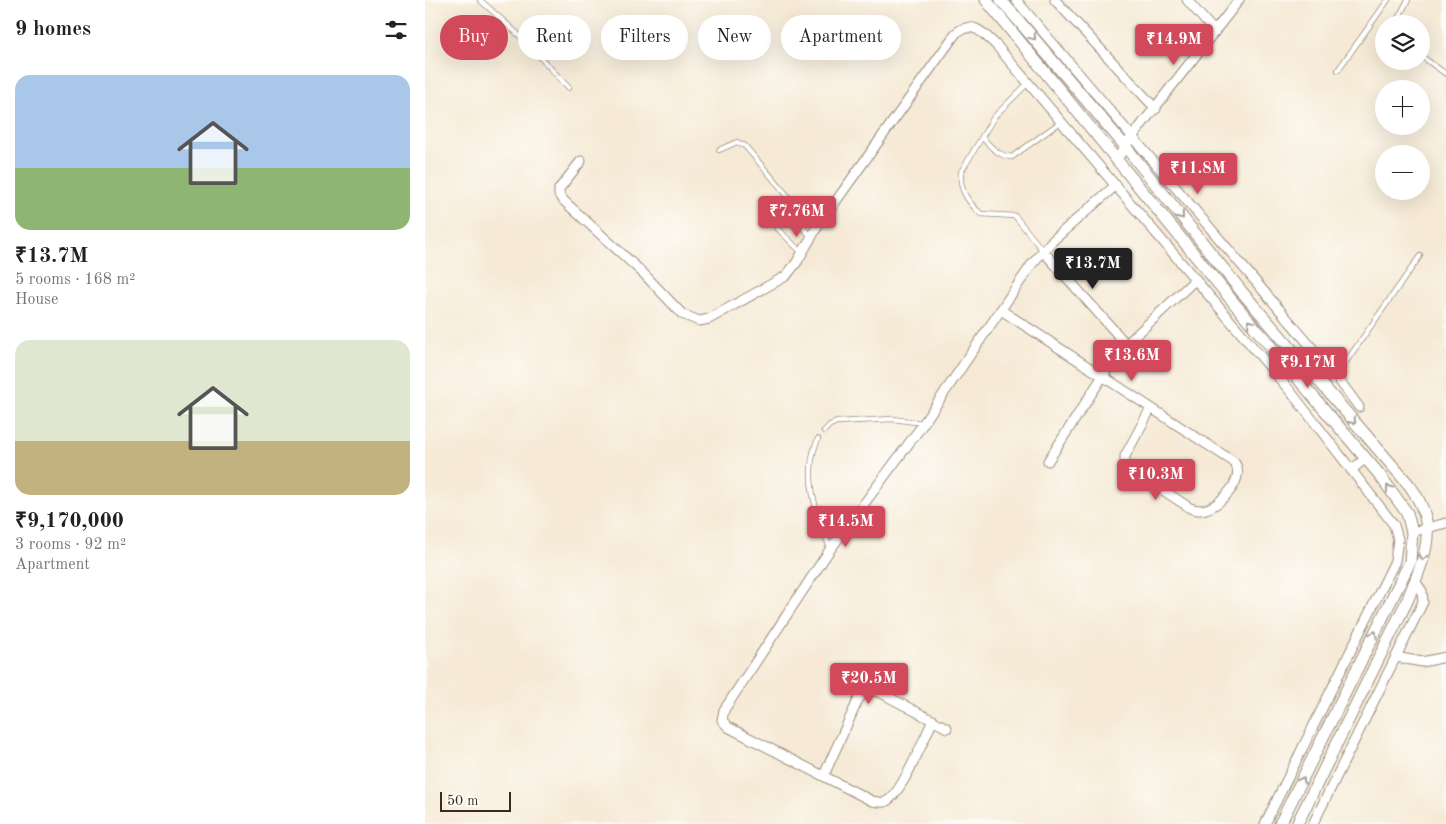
<!DOCTYPE html>
<html lang="en">
<head>
<meta charset="utf-8">
<style>
	body { margin:0; font-family:"Old Standard TT",serif; background:#f2f2f2; color:#202124; height:100vh; display:flex; flex-direction:column; font-size:19px; white-space:nowrap }
	* { box-sizing:border-box; margin:0 }
	p { font-size:16px; color:#757577 }
	.icon { flex:none; width:28px; height:28px; fill:none; stroke:currentColor; stroke-width:2; stroke-linecap:round; stroke-linejoin:round }
	.map { position:relative; flex:1; overflow:hidden }
	.side { display:flex; flex-direction:column; background:#fff; width:425px }
	.side>* { flex:none }
	.top-card { position:absolute; left:15px; top:15px; width:475px; height:45px; display:flex; gap:10px }
	.tools { position:absolute; left:950px; top:15px; display:grid; gap:10px }
	.tools a { display:grid; place-items:center; width:55px; height:55px; border-radius:50%; background:#fff; box-shadow:0 5px 20px #0002; font-size:25px }
	.scale { position:absolute; left:15px; bottom:12px; width:71px; box-sizing:border-box; padding-left:5px; border:2px solid #3b2a1e; border-top:0; font-size:14px; line-height:18px; white-space:nowrap; color:#3b2a1e; -webkit-text-stroke:4px #fdfcf7; paint-order:stroke }
	.price { position:absolute; translate:-50% -42px; padding:0 11px; border-radius:5px; background:#d1495b; color:#fff; font-size:16px; line-height:32px; filter:drop-shadow(0 1px 2px #0008) }
	.price::after { content:''; position:absolute; left:50%; top:30px; width:15px; height:11px; margin-left:-8px; background:inherit; clip-path:polygon(0 0,100% 0,50% 100%) }
	.price.selected { background:#222; color:#fff }
	ul { padding:0; list-style:none }
	li { display:grid; align-content:center; gap:10px; height:265px; padding:0 15px }
	li span { display:grid; place-items:center; height:155px; border-radius:15px; color:#555 }
	li>.icon { margin-inline-start:auto }
	span .icon { width:90px; height:90px; fill:#fffc; stroke-width:1 }
	li b { font-size:21px }
	h2 { display:flex; justify-content:space-between; align-items:center; height:60px; padding:0 15px; font-size:21px }
	.chip { padding:0 18px; border-radius:22px; background:#fff; box-shadow:0 5px 20px #0002; font-size:18px; line-height:45px }
	.chip.selected { background:#d1495b; color:#fff }
	main { display:flex; flex:1; min-height:0 }
	.map>svg:first-child { display:block }
</style>
</head>
<body>
<main>
<section class="side">
<h2>9 homes<svg class="icon" aria-label="filters" viewBox="0 0 24 24"><path d="M4 7h16M4 17h16"/><circle cx="9" cy="7" r="2"/><circle cx="15" cy="17" r="2"/></svg></h2>
<ul>
<li><span style="background:linear-gradient(#a9c7e8 60%,#8fb573 0)"><svg class="icon" aria-label="home" viewBox="0 0 24 24"><path d="M3 11l9-7 9 7M6 9v11h12V9"/></svg></span><div><b>₹13.7M</b><p>5 rooms · 168 m²</p><p>House</p></div></li>
<li><span style="background:linear-gradient(#dfe7d0 65%,#c2b280 0)"><svg class="icon" aria-label="home" viewBox="0 0 24 24"><path d="M3 11l9-7 9 7M6 9v11h12V9"/></svg></span><div><b>₹9,170,000</b><p>3 rooms · 92 m²</p><p>Apartment</p></div></li>
</ul>
</section>
<div class="map">
<svg width="1021" height="824" viewBox="0 0 1021 824">
	<rect width="100%" height="100%" fill="#fdfcf7"/>
	<filter id="ink" filterUnits="userSpaceOnUse"><feTurbulence type="fractalNoise" baseFrequency=".02" numOctaves="2"/><feDisplacementMap in="SourceGraphic" scale="10" xChannelSelector="R" yChannelSelector="G"/><feConvolveMatrix kernelMatrix="1 2 1 2 8 2 1 2 1" color-interpolation-filters="sRGB"/></filter>
	<filter id="wash" filterUnits="userSpaceOnUse"><feTurbulence type="fractalNoise" baseFrequency=".0096" numOctaves="4" result="noise"/><feDisplacementMap in="SourceGraphic" scale="20" xChannelSelector="R" yChannelSelector="G"/><feGaussianBlur stdDeviation="1.12" result="paint"/><feColorMatrix in="noise" values="0 0 0 0 0 0 0 0 0 0 0 0 0 0 0 0 0 1.4 0 .05"/><feComposite in="paint" operator="in"/></filter>
	<g filter="url(#wash)">
		<rect width="100%" height="100%" fill="#f6ead6"/>
	</g>
	<g filter="url(#ink)">
		<g fill="none" stroke-linecap="round" stroke-linejoin="round">
			<defs>
				<g id="service">
					<path d="M55,0L95,36L144,88"/>
					<path d="M970,24L983,0"/>
					<path d="M996,56L1021,74"/>
					<path d="M913,70L963,0"/>
					<path d="M603,83L569,117L536,172C534,190 543,202 556,214L590,216L618,251"/>
					<path d="M557,137C566,147 573,156 587,157L637,121"/>
					<path d="M294,150L312,142L320,146L391,229"/>
					<path d="M376,252L344,220L358,208L387,237"/>
					<path d="M911,376L995,256"/>
					<path d="M399,431L405,425L412,422L468,419L498,423"/>
					<path d="M393,439C377,473 391,515 405,548"/>
				</g>
				<g id="minor">
					<path d="M591,0L911,376L934,407"/>
					<path d="M630,0L731,109"/>
					<path d="M762,0L790,32"/>
					<path d="M692,160L700,146L814,0"/>
					<path d="M156,161L134,189V195L139,201L219,274L257,314L274,321L284,319L361,276L372,262L391,229L531,33C548,20 558,33 571,45L866,392L969,525L973,539L970,561L840,824"/>
					<path d="M618,251L701,344"/>
					<path d="M576,310L809,462C822,478 796,505 781,509C775,511 771,510 765,508L700,465V456L726,408"/>
					<path d="M623,461L694,351L771,279"/>
					<path d="M926,470L940,459"/>
					<path d="M987,532L1021,523"/>
					<path d="M971,657L997,662L1021,657"/>
					<path d="M508,720C501,735 474,800 459,802C456,803 450,801 447,801L303,727L297,720L299,710L404,551L496,427L607,264L626,242L691,185"/>
					<path d="M399,775L434,698L445,690L456,693L522,728"/>
					<path d="M888,824L998,602L997,591L990,581"/>
				</g>
				<g id="tertiary">
					<path d="M561,0L809,303L954,474L982,513L987,532L985,562L855,824"/>
					<path d="M576,0L700,146L817,292L985,486C1015,528 1000,555 983,599L872,824"/>
				</g>
			</defs>
			<use href="#service" stroke="#988a7a" stroke-width="6"/>
			<use href="#minor" stroke="#988a7a" stroke-width="11"/>
			<use href="#tertiary" stroke="#988a7a" stroke-width="13"/>
			<use href="#service" stroke="#fff" stroke-width="4.5"/>
			<use href="#minor" stroke="#fff" stroke-width="9"/>
			<use href="#tertiary" stroke="#fff" stroke-width="11"/>
		</g>
		<defs><path id="oneway-chevron" d="M-2-3.5L2.5 0L-2 3.5" fill="none" stroke-width="1.6" stroke-linecap="round" stroke-linejoin="round" transform="scale(1.25)"/></defs>
		<g stroke="#a79f9a">
			<use href="#oneway-chevron" transform="translate(608 37) rotate(50)"/>
			<use href="#oneway-chevron" transform="translate(756 216) rotate(51)"/>
			<use href="#oneway-chevron" transform="translate(825 323) rotate(-130)"/>
			<use href="#oneway-chevron" transform="translate(928 421) rotate(49)"/>
			<use href="#oneway-chevron" transform="translate(964 488) rotate(-126)"/>
			<use href="#oneway-chevron" transform="translate(998 557) rotate(101)"/>
			<use href="#oneway-chevron" transform="translate(949 634) rotate(-62)"/>
			<use href="#oneway-chevron" transform="translate(877 780) rotate(-64)"/>
		</g>
	</g>
</svg>
<div class="tools">
<a><svg class="icon" aria-label="layers" viewBox="0 0 24 24"><path d="M12 4l9 5-9 5-9-5zM3 14l9 5 9-5"/></svg></a>
<a>+</a>
<a>−</a>
</div>
<div class="scale">50 m</div>
<b class="price" style="left:749px;top:66px">₹14.9M</b>
<b class="price" style="left:773px;top:195px">₹11.8M</b>
<b class="price" style="left:372px;top:238px">₹7.76M</b>
<b class="price selected" style="left:668px;top:290px">₹13.7M</b>
<b class="price" style="left:707px;top:382px">₹13.6M</b>
<b class="price" style="left:883px;top:389px">₹9.17M</b>
<b class="price" style="left:731px;top:501px">₹10.3M</b>
<b class="price" style="left:421px;top:548px">₹14.5M</b>
<b class="price" style="left:444px;top:705px">₹20.5M</b>
<div class="top-card">
<a class="chip selected">Buy</a>
<a class="chip">Rent</a>
<a class="chip">Filters</a>
<a class="chip">New</a>
<a class="chip">Apartment</a>
</div>
</div>
</main>
</body>
</html>
